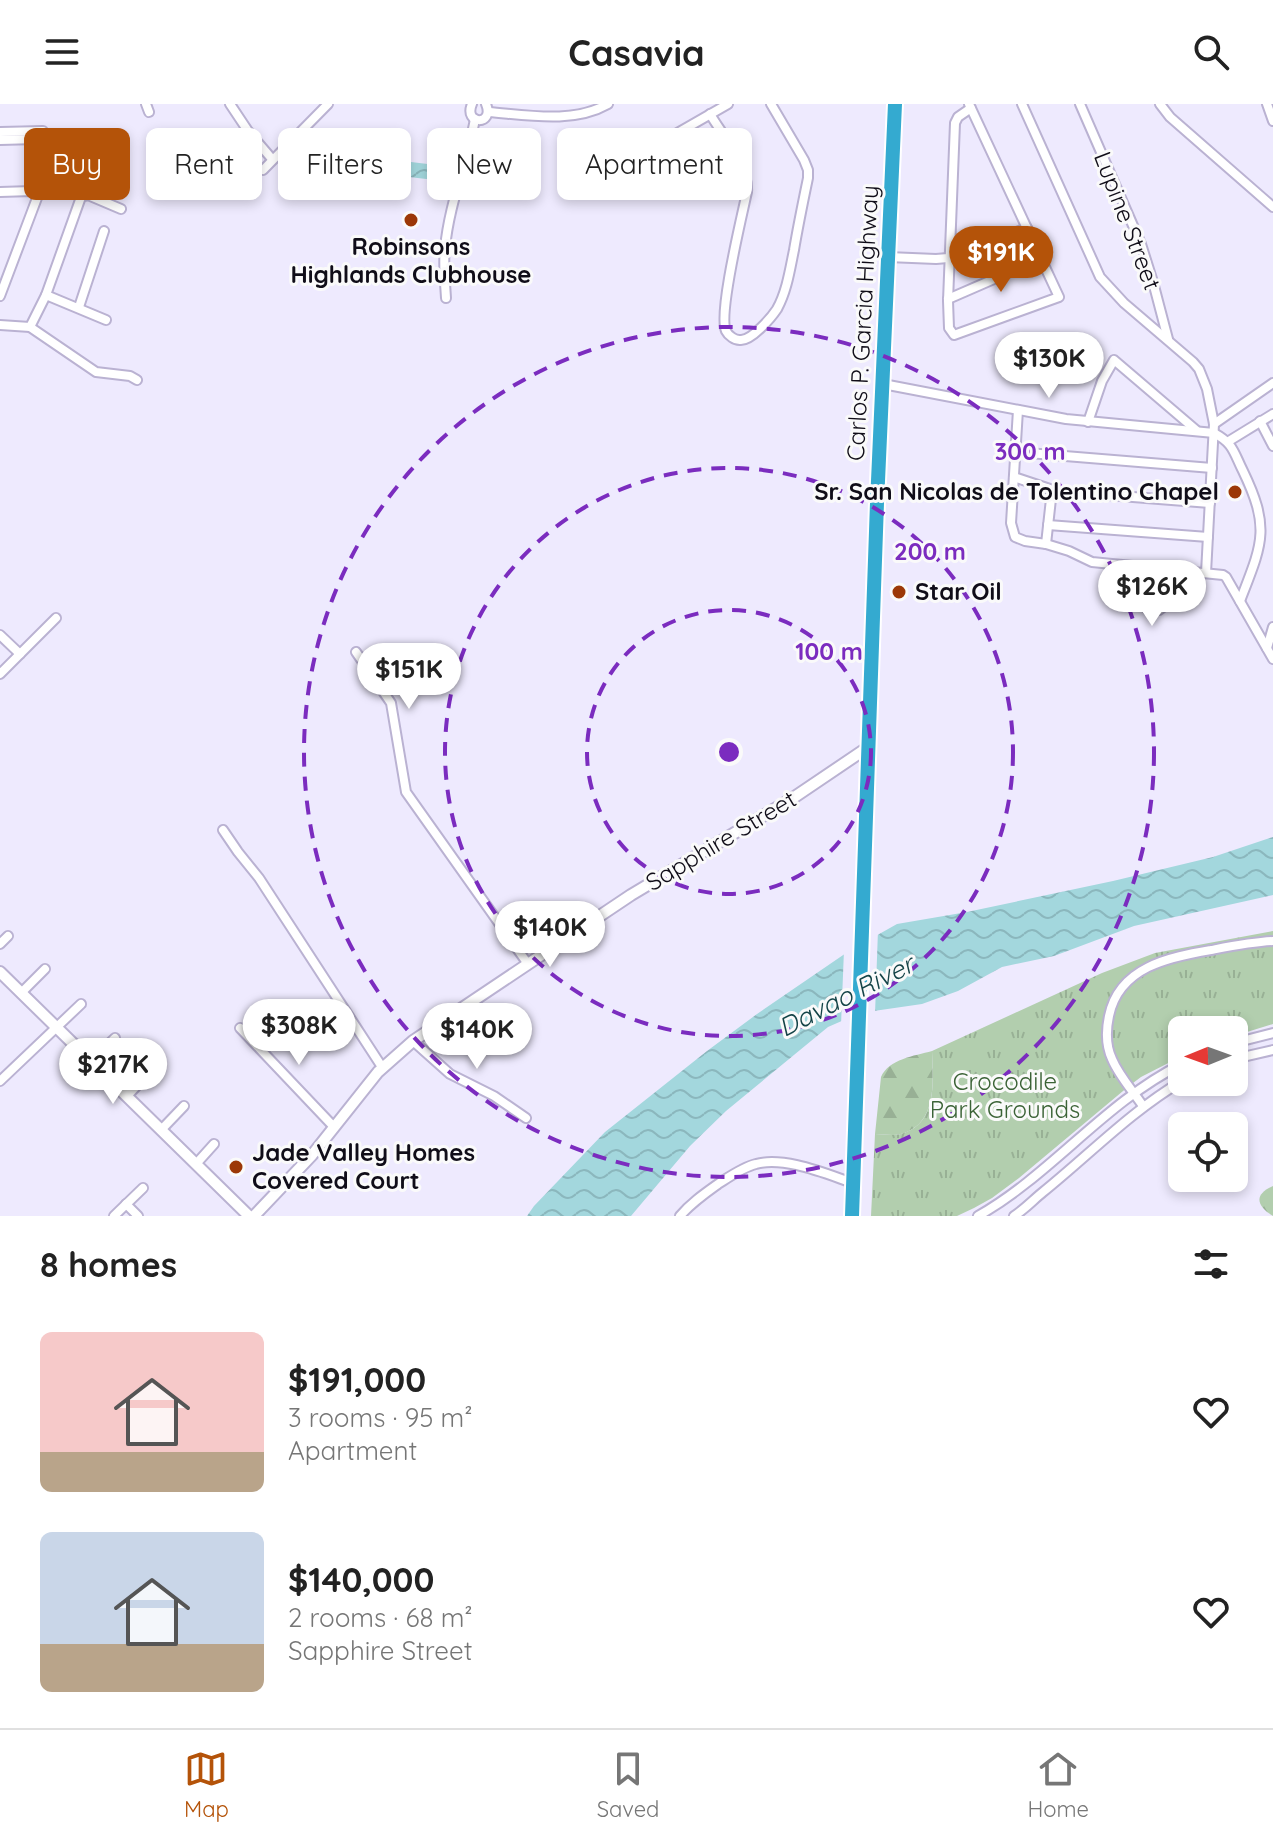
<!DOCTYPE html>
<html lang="en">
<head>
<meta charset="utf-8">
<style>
	body { margin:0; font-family:Quicksand,sans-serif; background:#f6f6f6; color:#222; height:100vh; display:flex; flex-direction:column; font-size:30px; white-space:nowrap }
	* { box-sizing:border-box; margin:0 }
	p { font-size:26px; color:#767676 }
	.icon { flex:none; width:44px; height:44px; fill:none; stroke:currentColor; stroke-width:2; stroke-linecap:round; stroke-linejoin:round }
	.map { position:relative; height:1112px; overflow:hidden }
	.panel { display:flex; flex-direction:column; background:#fff; flex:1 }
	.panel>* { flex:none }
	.banner { position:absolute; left:24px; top:24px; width:800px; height:72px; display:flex; gap:16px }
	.needle { width:52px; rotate:269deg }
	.fabs { position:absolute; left:1168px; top:912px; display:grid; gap:16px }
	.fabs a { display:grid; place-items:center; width:80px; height:80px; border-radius:12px; background:#fff; box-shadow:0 4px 12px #0003; font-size:40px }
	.price { position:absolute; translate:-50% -68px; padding:0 18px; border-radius:28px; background:#fff; color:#222; font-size:26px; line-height:52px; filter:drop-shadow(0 2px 4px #0008) }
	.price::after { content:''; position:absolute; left:50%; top:48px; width:24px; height:18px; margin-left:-12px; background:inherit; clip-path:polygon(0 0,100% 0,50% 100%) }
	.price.on { background:#b45309; color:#fff }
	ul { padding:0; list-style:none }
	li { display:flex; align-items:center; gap:24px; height:200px; padding:0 40px }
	li span { display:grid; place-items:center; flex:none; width:224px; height:160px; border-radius:12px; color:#555 }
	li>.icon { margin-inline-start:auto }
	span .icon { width:96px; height:96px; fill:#fffc; stroke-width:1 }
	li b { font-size:34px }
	h2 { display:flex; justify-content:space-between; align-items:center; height:96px; padding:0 40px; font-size:34px }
	.pill { padding:0 28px; border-radius:12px; background:#fff; box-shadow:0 4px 12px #0003; font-size:28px; line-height:72px }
	.pill.on { background:#b45309; color:#fff }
	header { display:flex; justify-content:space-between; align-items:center; height:104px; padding:0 40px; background:#fff; font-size:36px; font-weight:700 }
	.tabs { display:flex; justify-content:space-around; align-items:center; height:112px; border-top:2px solid #e0e0e0; background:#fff; font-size:22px; color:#767676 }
	.tabs a { display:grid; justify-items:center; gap:4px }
	.tabs .on { color:#b45309 }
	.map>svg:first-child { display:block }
</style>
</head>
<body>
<header><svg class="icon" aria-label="menu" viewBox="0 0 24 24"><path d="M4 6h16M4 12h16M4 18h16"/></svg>Casavia<svg class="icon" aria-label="search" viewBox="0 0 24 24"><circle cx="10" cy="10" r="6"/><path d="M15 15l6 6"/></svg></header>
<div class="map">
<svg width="1273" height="1112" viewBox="0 0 1273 1112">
	<defs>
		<pattern id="forest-firs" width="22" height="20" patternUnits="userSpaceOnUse" patternTransform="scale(2)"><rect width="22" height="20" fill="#b2ceae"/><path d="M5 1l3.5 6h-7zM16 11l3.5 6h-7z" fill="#98b095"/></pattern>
		<pattern id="park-tufts" width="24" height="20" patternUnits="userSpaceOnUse" patternTransform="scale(2)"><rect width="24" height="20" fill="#b2ceae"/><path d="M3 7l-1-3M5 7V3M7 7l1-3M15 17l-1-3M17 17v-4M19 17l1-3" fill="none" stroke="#98b095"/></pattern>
		<pattern id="water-waves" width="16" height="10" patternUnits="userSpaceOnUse" patternTransform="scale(2)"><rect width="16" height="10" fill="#a3d7dd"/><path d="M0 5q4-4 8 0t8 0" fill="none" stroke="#8bb7bd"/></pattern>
	</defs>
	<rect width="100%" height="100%" fill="#eeeafe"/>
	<g fill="url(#forest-firs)">
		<path d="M932,947C933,977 938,1020 901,1030C893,1032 883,1030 875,1030L881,973C889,955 914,952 932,947Z"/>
		<path d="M1273,1082V1112C1258,1103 1252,1091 1273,1082Z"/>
	</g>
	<path fill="url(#park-tufts)" d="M1273,827V920L1234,932V926H1182V952L1141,973L1129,982L1019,1074L992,1094L974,1104L957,1112H871L875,1030C883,1030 893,1032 901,1030C938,1020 933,977 932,947L1102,869L1155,849Z"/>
	<g fill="url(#water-waves)">
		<path d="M411,58L436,61L435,76L409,73Z"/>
		<path d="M1273,733V791L1134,822L1054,852L1002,863L958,887L922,900L860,909L828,923L726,1007L690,1042L631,1112H527L534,1102L605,1028L707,947L757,910L849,847L897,820L967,808L1113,777L1213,753Z"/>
	</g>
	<path fill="#eeeafe" d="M878,826L875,910L861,913L841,921L844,846Z"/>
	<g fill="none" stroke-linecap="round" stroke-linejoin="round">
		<defs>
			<g id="minor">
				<path d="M146,0L149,8"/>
				<path d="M230,0L248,27L272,55"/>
				<path d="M472,0C463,21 495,22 486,0"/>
				<path d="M969,0L1059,193L954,231L949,224L948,197L955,19L958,13L971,4"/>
				<path d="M1022,0L1100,173L1124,199L1193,258L1199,265L1207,285L1214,320L1206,469"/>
				<path d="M1080,0L1141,140L1153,178L1168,235"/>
				<path d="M1160,0L1170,13L1273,103"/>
				<path d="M1267,0L1273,17"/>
				<path d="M489,8C527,11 573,20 608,0"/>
				<path d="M710,10C723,32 749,62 747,88C742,112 718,209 726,227C728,231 735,237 741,236C752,236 771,214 777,205C787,187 790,165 794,146C798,122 803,98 808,74V66L804,56L771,0"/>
				<path d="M0,28L43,27"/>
				<path d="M674,31L728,0"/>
				<path d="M0,36L75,34"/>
				<path d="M263,66L328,0"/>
				<path d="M0,88L32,87L35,88L37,94L0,192"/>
				<path d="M888,153L936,155L948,154L1027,124"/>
				<path d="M46,191L106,216"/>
				<path d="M446,194C445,177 443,160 445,144C449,100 467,58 475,15"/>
				<path d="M948,195L1040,155"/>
				<path d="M79,203L104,127"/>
				<path d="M0,221L30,223L96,268L130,272L137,276"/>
				<path d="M30,223L46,191L81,93L88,91L121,105"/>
				<path d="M883,280L1066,315L1214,329C1234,340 1233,347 1243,367C1271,425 1262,440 1240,497"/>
				<path d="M1018,306L1011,419L1015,433L1025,437L1046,440L1069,447L1092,458L1223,471L1226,473L1273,555"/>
				<path d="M1260,317L1273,342"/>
				<path d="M1088,318L1102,277L1114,256L1196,326"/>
				<path d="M1214,320L1273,279"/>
				<path d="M1229,337L1273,310"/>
				<path d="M1015,348L1212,364"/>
				<path d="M1014,373L1056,387L1210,399"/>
				<path d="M1048,421L1208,433"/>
				<path d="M1046,440L1052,386"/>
				<path d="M1126,462L1144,501L1150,508L1159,506L1163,503L1194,468"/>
				<path d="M0,531L20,550"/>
				<path d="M1267,544L1273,523"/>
				<path d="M356,548L391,599L406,688L528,860"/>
				<path d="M0,570L56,514"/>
				<path d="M223,726L238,748L259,774L382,963"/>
				<path d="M0,840L8,832"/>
				<path d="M21,889L45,865"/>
				<path d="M240,924L334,1023"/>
				<path d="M413,937L450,970L494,992L526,1014"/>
				<path d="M1234,939L1273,929"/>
				<path d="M1234,955L1273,946"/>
				<path d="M91,957L115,934"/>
				<path d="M0,977L81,900"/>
				<path d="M127,992L149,969"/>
				<path d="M1143,1002C1133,987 1119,972 1112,955C1106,942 1106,926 1109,912C1119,863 1169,853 1211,846C1232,842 1252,838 1273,837"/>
				<path d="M161,1026L184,1002"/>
				<path d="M196,1060L214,1040"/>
				<path d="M126,1100L138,1112"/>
				<path d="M114,1112L143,1084"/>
				<path d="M680,1112C691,1099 704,1090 718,1080C729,1073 743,1063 756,1060C784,1052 826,1070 853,1079"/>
				<path d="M978,1112C1052,1070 1105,998 1182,960"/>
				<path d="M1014,1112C1025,1105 1033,1096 1043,1088C1090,1050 1130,1008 1182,977"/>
			</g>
			<g id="tertiary">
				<path d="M0,868L249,1112"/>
				<path d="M254,1112L312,1051L378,968L413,937L631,791L793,694L867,644"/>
			</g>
			<path id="trunk" d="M852,1112L877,399L895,0"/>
		</defs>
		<use href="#minor" stroke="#bab2d2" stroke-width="12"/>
		<use href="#tertiary" stroke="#bab2d2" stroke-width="14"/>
		<use href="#trunk" stroke="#fff" stroke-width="18"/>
		<use href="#minor" stroke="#fff" stroke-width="8"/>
		<use href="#tertiary" stroke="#fff" stroke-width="10"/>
		<use href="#trunk" stroke="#34aad0" stroke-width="14"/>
	</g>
	<g fill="none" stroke="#7b2cbf" stroke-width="4" stroke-dasharray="14 10">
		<circle cx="729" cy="648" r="142"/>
		<circle cx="729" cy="648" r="284"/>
		<circle cx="729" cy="648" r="425"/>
	</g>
	<g fill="#9c3807" stroke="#fafafa" stroke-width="3">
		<circle cx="411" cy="116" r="8"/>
		<circle cx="1235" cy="388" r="8"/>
		<circle cx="899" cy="488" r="8"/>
		<circle cx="236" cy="1063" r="8"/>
	</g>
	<g text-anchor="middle" stroke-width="6" stroke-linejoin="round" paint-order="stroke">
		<g font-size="24" fill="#100d18" stroke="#fafafa">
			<text transform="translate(1127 117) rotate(69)" y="8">Lupine Street</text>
			<text transform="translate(863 219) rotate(-87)" y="8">Carlos P. Garcia Highway</text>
			<text transform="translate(721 737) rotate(-31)" y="8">Sapphire Street</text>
		</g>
		<g font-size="24" font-weight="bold" fill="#100d18" stroke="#fafafa" text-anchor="start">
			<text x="411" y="151" text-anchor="middle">Robinsons<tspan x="411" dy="28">Highlands Clubhouse</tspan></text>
			<text x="1219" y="396" text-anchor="end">Sr. San Nicolas de Tolentino Chapel</text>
			<text x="915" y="496">Star Oil</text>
			<text x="252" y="1057">Jade Valley Homes<tspan x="252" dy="28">Covered Court</tspan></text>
		</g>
		<g font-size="24" fill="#3b6336" stroke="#fafafa">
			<text x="1005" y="986">Crocodile<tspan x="1005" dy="28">Park Grounds</tspan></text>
		</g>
		<g font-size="26" font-style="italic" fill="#144448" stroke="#fafafa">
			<text transform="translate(846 892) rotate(-27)" y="9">Davao River</text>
		</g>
	</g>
	<circle cx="729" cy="648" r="12" fill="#7b2cbf" stroke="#fafafa" stroke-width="4"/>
	<g font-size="24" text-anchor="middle" font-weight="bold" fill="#7b2cbf" stroke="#fafafa" stroke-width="6" stroke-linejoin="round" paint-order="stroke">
		<text x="1030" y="356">300 m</text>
		<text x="930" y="456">200 m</text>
		<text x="829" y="556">100 m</text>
	</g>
</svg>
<div class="fabs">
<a><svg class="needle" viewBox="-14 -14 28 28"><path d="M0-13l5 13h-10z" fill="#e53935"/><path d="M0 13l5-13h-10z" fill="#767676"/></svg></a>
<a><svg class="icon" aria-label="locate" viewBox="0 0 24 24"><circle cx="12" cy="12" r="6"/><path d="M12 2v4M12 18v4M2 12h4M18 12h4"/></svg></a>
</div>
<b class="price on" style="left:1001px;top:190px">$191K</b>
<b class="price" style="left:1049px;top:296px">$130K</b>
<b class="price" style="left:1152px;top:524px">$126K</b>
<b class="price" style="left:409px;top:607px">$151K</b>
<b class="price" style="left:550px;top:865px">$140K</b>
<b class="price" style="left:299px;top:963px">$308K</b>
<b class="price" style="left:477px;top:967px">$140K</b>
<b class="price" style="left:113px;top:1002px">$217K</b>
<div class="banner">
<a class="pill on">Buy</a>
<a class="pill">Rent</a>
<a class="pill">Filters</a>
<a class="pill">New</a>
<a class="pill">Apartment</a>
</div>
</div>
<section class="panel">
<h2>8 homes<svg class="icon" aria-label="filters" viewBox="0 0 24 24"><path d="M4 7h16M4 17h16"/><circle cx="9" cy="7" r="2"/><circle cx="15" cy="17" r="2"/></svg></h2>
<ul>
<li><span style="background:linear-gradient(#f6c9c9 75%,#b9a48a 0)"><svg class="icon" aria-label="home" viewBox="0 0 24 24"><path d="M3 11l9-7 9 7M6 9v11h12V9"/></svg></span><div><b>$191,000</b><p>3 rooms · 95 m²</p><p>Apartment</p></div><svg class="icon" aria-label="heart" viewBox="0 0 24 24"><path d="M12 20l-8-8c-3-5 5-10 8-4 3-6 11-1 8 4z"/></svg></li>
<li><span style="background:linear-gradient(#c9d6e8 70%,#b9a48a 0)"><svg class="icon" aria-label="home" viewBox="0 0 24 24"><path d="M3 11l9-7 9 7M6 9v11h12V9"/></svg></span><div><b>$140,000</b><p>2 rooms · 68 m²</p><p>Sapphire Street</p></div><svg class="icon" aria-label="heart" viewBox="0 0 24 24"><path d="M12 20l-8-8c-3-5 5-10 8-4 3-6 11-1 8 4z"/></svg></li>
</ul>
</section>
<nav class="tabs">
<a class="on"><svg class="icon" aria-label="map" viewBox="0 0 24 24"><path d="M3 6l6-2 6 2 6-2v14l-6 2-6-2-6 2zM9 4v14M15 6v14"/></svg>Map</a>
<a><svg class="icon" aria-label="saved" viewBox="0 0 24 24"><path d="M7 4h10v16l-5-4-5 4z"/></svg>Saved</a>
<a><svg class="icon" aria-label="home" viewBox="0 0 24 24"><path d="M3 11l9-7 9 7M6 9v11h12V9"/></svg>Home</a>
</nav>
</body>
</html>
